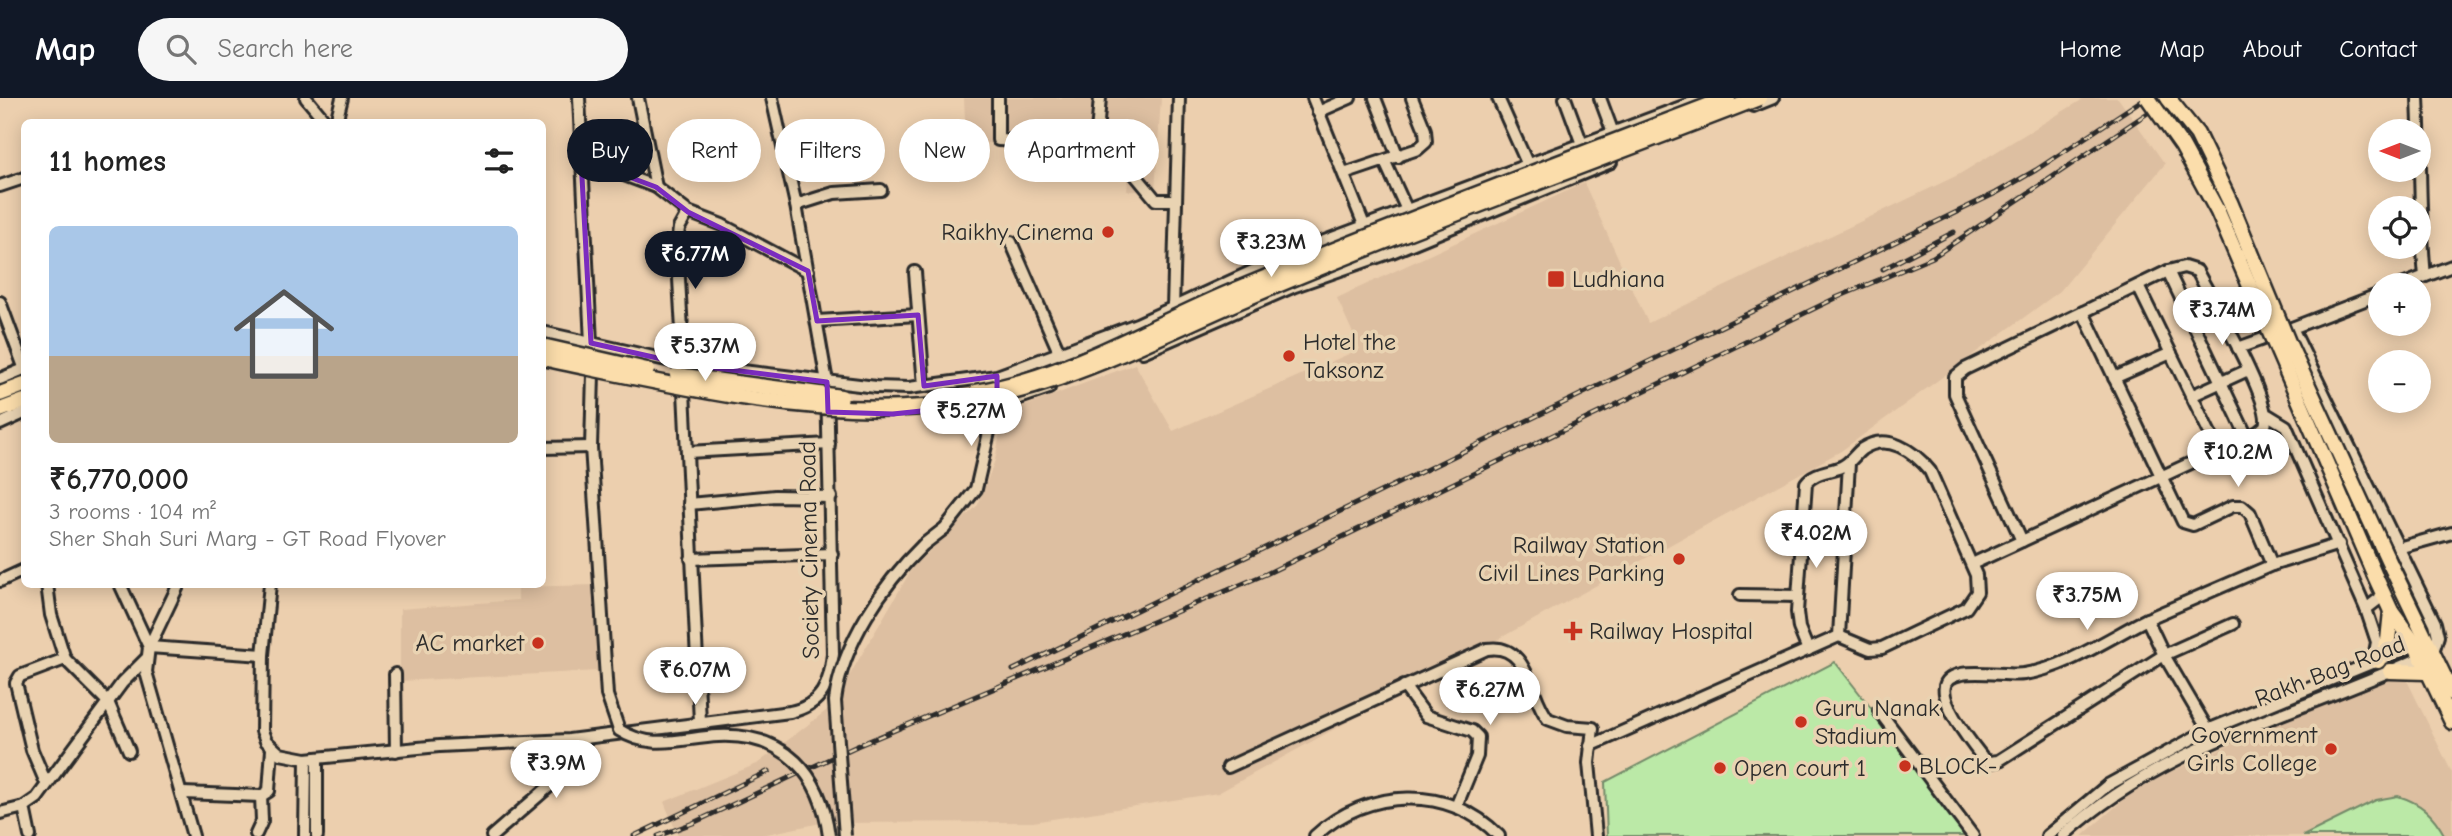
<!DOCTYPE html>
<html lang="en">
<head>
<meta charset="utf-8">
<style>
	body { margin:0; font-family:"Comic Neue",sans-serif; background:#f6f6f6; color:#222; height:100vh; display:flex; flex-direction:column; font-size:26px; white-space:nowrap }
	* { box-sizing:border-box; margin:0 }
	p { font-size:23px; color:#767676 }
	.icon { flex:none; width:38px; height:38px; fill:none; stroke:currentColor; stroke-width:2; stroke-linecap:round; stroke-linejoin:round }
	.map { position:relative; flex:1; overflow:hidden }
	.panel { position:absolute; left:21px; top:21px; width:525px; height:469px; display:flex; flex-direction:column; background:#fff; border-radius:10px; box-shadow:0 4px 18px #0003 }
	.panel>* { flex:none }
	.banner { position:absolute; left:567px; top:21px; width:665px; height:63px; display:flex; gap:14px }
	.needle { width:46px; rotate:270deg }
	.tools { position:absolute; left:2368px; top:21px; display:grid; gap:14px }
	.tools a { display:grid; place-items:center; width:63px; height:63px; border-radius:50%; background:#fff; box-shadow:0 4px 18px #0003; font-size:35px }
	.price { position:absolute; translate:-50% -60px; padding:0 16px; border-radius:24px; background:#fff; color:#222; font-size:23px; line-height:46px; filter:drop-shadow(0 2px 4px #0008) }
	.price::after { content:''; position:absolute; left:50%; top:42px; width:21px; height:16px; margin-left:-10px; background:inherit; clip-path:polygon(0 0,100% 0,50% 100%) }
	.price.current { background:#111827; color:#fff }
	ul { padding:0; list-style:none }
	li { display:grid; align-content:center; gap:14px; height:371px; padding:0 28px }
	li+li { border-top:2px solid #e0e0e0 }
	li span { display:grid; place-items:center; height:217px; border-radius:10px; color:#555 }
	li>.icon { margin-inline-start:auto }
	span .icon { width:126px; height:126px; fill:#fffc; stroke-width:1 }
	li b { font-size:30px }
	h2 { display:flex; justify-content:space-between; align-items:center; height:84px; padding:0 28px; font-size:30px }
	.pill { padding:0 24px; border-radius:32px; background:#fff; box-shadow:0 4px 18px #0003; font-size:24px; line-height:63px }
	.pill.current { background:#111827; color:#fff }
	header { display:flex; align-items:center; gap:42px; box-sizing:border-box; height:98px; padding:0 35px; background:#111827; color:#fff }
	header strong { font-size:33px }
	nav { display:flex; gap:38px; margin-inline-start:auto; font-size:24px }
	.search { width:490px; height:63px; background:#f6f6f6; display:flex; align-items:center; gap:18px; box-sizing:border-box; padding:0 24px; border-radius:38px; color:#767676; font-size:26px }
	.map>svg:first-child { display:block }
</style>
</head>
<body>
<header>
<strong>Map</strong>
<div class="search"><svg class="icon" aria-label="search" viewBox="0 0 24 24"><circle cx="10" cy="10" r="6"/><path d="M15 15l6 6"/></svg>Search here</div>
<nav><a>Home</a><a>Map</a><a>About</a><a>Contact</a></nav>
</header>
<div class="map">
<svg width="2452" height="738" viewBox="0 0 2452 738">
	<rect width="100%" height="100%" fill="#eccfae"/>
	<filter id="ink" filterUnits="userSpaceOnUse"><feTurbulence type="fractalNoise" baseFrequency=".0143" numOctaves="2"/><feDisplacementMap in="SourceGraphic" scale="14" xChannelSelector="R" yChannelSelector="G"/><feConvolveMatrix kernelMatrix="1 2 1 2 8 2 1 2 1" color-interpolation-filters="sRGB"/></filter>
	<g filter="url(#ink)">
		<g fill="#ddbfa1">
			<path d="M964,0H1161L1155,93H1127L1130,61L1094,59L1089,50L966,44Z"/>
			<path d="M2085,0H2118L2165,66L2060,193L1841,353L1218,695L1033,724L821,725L757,738H678L664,704L757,666L831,609L913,469L978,407L995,362L1004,316L1135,266L1173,333L1360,251L1337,200L1584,85L1648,225L1958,77Z"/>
			<path d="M596,487L598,573L400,583V511L518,502V489Z"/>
			<path d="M2403,574L2452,675V738H2082L2138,689L2276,626Z"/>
		</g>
		<g fill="#bbe9a7" stroke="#738a69" stroke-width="2">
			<path d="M1835,564L1971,738H1607L1605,684Z"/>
			<path d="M2398,698C2421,705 2433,716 2445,738H2303L2376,702Z"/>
		</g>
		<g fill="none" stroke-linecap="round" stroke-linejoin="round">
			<defs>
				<g id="minor">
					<path d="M306,0L326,24"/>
					<path d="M579,0L591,245"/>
					<path d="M638,0L656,89"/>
					<path d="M998,0V42L1082,46L1095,58L1132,73L1156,102H1175"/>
					<path d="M1313,0L1364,127"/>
					<path d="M1375,0L1398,59"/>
					<path d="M1498,0L1527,65"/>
					<path d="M1565,0L1582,46"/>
					<path d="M1600,0L1613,35"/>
					<path d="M2418,0C2421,60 2419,119 2425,178"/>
					<path d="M1753,8L1773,0"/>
					<path d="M1318,14L1350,0"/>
					<path d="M336,24L342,0"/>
					<path d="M1095,58L1100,0"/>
					<path d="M581,61L656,89L688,114L722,127L808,173"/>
					<path d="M1385,64L1406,110"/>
					<path d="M1344,76L1418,51L1426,44L1425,32L1412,0"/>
					<path d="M0,88L24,80"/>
					<path d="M796,107L834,95L881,92"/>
					<path d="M1011,144L1060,256"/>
					<path d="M2184,169L2197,173C2210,199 2274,305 2265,328L2258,334L2022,443L1955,296V279L1965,271L2168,173Z"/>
					<path d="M2168,173L2247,339"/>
					<path d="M915,174L924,288"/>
					<path d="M2402,187L2452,168"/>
					<path d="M2138,188L2218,352"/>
					<path d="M0,204L24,269"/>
					<path d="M1173,210L1179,0"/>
					<path d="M2083,214L2183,424L2193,427L2233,408H2242L2250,415L2272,467"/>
					<path d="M817,223L918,217"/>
					<path d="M542,234L684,266L876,289L909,290L997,278L1137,226L1290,156L1705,0"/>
					<path d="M2238,250L2277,236"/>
					<path d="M1143,254L1295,188L1392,154L1611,64"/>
					<path d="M684,266L677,147L679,130L688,114"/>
					<path d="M593,276L591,349L597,439"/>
					<path d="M2114,280L2171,255"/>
					<path d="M0,281L24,271"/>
					<path d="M684,293L700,624"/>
					<path d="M2191,298L2248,272"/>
					<path d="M981,307L1014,302L1049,290"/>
					<path d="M2268,317L2286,328L2366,511"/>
					<path d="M0,326L24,315"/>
					<path d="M542,350L591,349"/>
					<path d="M688,354L829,346"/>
					<path d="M689,406L775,398L831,399"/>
					<path d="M923,447L945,430L976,391L997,299"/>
					<path d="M2398,450L2452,435"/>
					<path d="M691,461L832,456"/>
					<path d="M1972,466L2022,443"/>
					<path d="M0,483L24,472"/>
					<path d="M47,486L51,517L65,561L108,604L129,653"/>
					<path d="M120,486L149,549L263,557"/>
					<path d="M179,486L149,549L146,574L193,738"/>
					<path d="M270,486L263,557L262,633L266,643L280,656L306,661L439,648L569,642L790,614C822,607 830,586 833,556L827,284L796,107L772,0"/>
					<path d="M1740,497L1798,498"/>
					<path d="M2147,521L2164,557L1998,663L1989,664L1983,660C1972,646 1937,602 1946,585C1956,567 2005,579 2024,576C2066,570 2109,540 2147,521Z"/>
					<path d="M2147,521L2272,467L2339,446"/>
					<path d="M1808,552L1799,530L1797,514L1806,385C1814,374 1829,374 1841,369C1851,365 1854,357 1862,351C1887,334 1914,353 1930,373L1976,477L1977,494L1966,510L1882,550L1870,551L1839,538"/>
					<path d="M2373,565L2377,544L2366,511L2384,497"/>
					<path d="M395,576L396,653"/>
					<path d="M1404,588L1426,618L1472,633L1478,639L1477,658L1456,709"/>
					<path d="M1879,613L1973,738"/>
					<path d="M2208,632L2164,557L2233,526"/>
					<path d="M1590,648L1839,538L1849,365"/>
					<path d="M1228,669L1487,551C1529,544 1529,598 1548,621L1567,628L1593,630L1589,665L1596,738"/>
					<path d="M46,685L32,652L16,585L20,578L65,561"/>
					<path d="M183,695L261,698L269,693L272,651"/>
					<path d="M24,709L30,738"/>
					<path d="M0,715L24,709L37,700L122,585L146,561"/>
					<path d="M256,736L262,723L261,698"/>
					<path d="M305,738L306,661"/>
					<path d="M317,738V660"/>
					<path d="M492,738L560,679L557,643"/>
					<path d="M1315,738C1366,690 1450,686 1499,738"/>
					<path d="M2047,738L2108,687L2208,632L2420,545"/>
					<path d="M2063,738C2168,642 2308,614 2433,554L2438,538L2435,525L2292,230L2380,196"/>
				</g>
				<g id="major">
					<path d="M0,296L24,287"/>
					<path d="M0,312L24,303"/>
					<path d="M2390,466L2452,595"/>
					<path d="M2375,478L2391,513L2415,546L2452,624"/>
					<path d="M2378,563L2388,543L2391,513"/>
					<path d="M2390,573L2427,574"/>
				</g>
			</defs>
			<use href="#minor" stroke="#2b2b2b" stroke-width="16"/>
			<use href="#major" stroke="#2b2b2b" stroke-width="19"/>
			<use href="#minor" stroke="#e9d3b2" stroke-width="10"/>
			<use href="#major" stroke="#fbddab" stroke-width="14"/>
			<defs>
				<g id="rail">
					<path d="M1883,171L1954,134"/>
					<path d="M1013,572L1996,95L2036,72L2145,0"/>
					<path d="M634,738L769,673"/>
					<path d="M658,738L693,725L857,648L1266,476L1838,199L1933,159L2170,0"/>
				</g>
			</defs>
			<use href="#rail" stroke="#2b2b2b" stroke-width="5"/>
			<use href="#rail" stroke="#e9d3b2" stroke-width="2.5" stroke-dasharray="8" stroke-linecap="butt"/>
			<defs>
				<g id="minor-bridge">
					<path d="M597,439L607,597L619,632C651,653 683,640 718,638C785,635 821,676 829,738"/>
					<path d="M845,738L835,603C842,546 883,486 923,447"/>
				</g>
				<g id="major-bridge">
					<path d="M2148,0L2182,48L2218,114L2375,478"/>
					<path d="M2168,0L2197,36L2230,104L2288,244L2390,466"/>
					<path d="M542,248L647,272"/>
					<path d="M542,260C664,285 799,319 924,309C1049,300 1144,243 1256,196C1422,126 1592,65 1759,0"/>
					<path d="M677,277L841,299"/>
					<path d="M976,294C1070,279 1152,226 1238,191C1400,124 1564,63 1728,0"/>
				</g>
			</defs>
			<use href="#minor-bridge" stroke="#2b2b2b" stroke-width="16" stroke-linecap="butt"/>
			<use href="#major-bridge" stroke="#2b2b2b" stroke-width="19" stroke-linecap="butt"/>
			<use href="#minor-bridge" stroke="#e9d3b2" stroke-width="10"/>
			<use href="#major-bridge" stroke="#fbddab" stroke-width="14"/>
		</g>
	</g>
	<path fill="none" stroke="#7b2cbf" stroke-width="5" stroke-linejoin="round" d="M581,61L656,89L688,114L808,173L817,223L918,217L924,288L997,278V305L893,316L828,314L827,284L684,266L591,245Z"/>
	<g fill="#c8321e" stroke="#e9d3b2" stroke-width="2.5">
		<circle cx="1108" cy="134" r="7"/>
		<rect x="1547" y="172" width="18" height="18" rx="3.5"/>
		<circle cx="1289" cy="258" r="7"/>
		<circle cx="1679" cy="461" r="7"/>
		<path d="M1569.5 522.5h7v7h7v7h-7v7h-7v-7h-7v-7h7z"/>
		<circle cx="538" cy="545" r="7"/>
		<circle cx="1801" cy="624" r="7"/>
		<circle cx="2331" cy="651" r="7"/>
		<circle cx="1905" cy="668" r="7"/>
		<circle cx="1720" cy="670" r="7"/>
	</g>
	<g text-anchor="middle" stroke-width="7" stroke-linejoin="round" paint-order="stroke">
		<g font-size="24" fill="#2b2b2b" stroke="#e9d3b2" text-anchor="start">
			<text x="1094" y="142" text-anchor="end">Raikhy Cinema</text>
			<text x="1572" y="189">Ludhiana</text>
			<text x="1303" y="252">Hotel the<tspan x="1303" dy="28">Taksonz</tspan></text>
			<text x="1665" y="455" text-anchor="end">Railway Station<tspan x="1665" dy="28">Civil Lines Parking</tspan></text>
			<text x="1589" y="541">Railway Hospital</text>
			<text x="524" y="553" text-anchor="end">AC market</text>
			<text x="1815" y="618">Guru Nanak<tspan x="1815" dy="28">Stadium</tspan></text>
			<text x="2317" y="645" text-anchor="end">Government<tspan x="2317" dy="28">Girls College</tspan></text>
			<text x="1919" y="676">BLOCK-</text>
			<text x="1734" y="678">Open court 1</text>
		</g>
		<g font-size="24" fill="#2b2b2b" stroke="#e9d3b2">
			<text transform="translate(809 452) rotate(-91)" y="8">Society Cinema Road</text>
			<text transform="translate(2330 573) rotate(-21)" y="8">Rakh Bag Road</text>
		</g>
	</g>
</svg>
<div class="tools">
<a><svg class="needle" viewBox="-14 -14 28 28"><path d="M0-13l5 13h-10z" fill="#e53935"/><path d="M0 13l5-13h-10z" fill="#767676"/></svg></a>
<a><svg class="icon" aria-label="locate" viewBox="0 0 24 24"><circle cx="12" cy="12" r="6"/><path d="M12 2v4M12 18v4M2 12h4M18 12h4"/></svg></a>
<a>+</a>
<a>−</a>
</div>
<b class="price" style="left:1271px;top:181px">₹3.23M</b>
<b class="price current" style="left:695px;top:193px">₹6.77M</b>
<b class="price" style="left:2222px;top:249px">₹3.74M</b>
<b class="price" style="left:705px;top:285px">₹5.37M</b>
<b class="price" style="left:971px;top:350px">₹5.27M</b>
<b class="price" style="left:2238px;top:391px">₹10.2M</b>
<b class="price" style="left:1816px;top:472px">₹4.02M</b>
<b class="price" style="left:2087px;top:534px">₹3.75M</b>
<b class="price" style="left:695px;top:609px">₹6.07M</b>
<b class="price" style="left:1490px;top:629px">₹6.27M</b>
<b class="price" style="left:556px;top:702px">₹3.9M</b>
<div class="banner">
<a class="pill current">Buy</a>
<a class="pill">Rent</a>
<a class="pill">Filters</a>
<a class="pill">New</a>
<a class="pill">Apartment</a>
</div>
<section class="panel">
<h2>11 homes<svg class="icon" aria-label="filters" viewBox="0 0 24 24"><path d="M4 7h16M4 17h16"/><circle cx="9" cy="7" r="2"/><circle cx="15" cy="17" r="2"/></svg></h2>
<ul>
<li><span style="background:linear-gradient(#a9c7e8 60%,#b9a48a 0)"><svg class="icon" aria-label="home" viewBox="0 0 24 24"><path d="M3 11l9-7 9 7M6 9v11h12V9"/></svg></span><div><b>₹6,770,000</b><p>3 rooms · 104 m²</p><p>Sher Shah Suri Marg - GT Road Flyover</p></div></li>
</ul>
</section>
</div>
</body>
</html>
